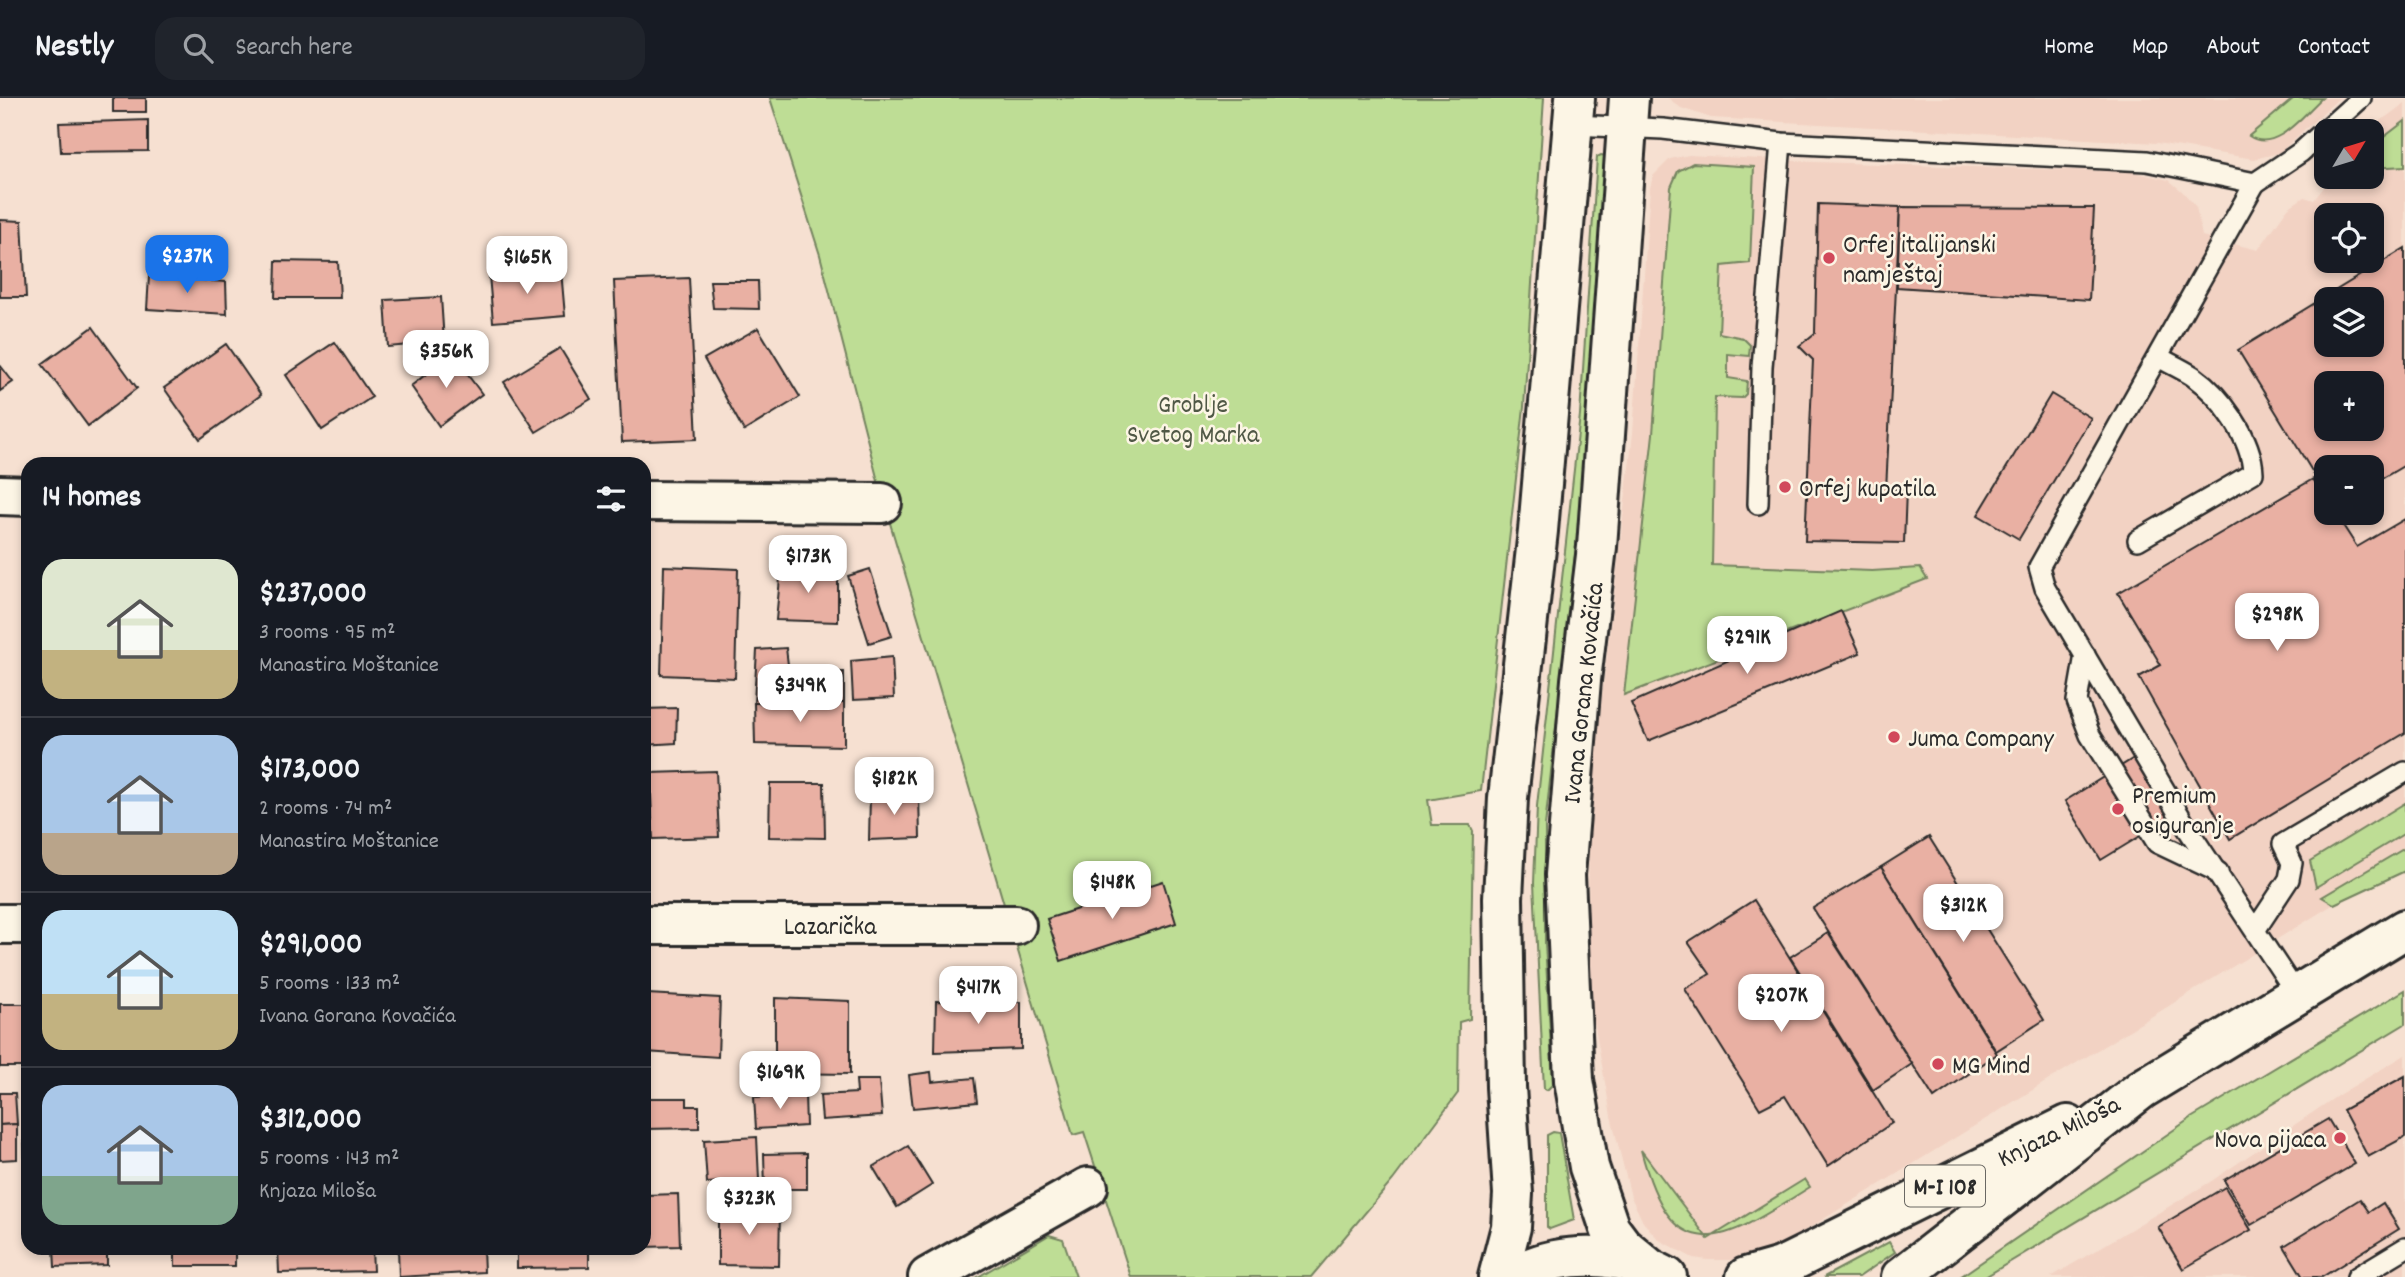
<!DOCTYPE html>
<html lang="en">
<head>
<meta charset="utf-8">
<style>
	body { margin:0; font-family:Dekko,sans-serif; background:#20242c; color:#f1f3f6; height:100vh; display:flex; flex-direction:column; font-size:26px; white-space:nowrap }
	* { box-sizing:border-box; margin:0 }
	p { font-size:23px; color:#9ea1a6 }
	.icon { flex:none; width:38px; height:38px; fill:none; stroke:currentColor; stroke-width:2; stroke-linecap:round; stroke-linejoin:round }
	.map { position:relative; flex:1; overflow:hidden }
	.details { position:absolute; left:21px; top:359px; width:630px; height:798px; display:flex; flex-direction:column; background:#171b24; border-radius:21px; box-shadow:0 4px 10px #0003 }
	.details>* { flex:none }
	.needle { width:46px; rotate:52deg }
	.tools { position:absolute; left:2314px; top:21px; display:grid; gap:14px }
	.tools a { display:grid; place-items:center; width:70px; height:70px; border-radius:14px; background:#171b24; box-shadow:0 4px 10px #0003; font-size:35px }
	.price { position:absolute; translate:-50% -60px; padding:0 16px; border-radius:14px; background:#fff; color:#222; font-size:23px; line-height:46px; filter:drop-shadow(0 2px 4px #0008) }
	.price::after { content:''; position:absolute; left:50%; top:42px; width:21px; height:16px; margin-left:-10px; background:inherit; clip-path:polygon(0 0,100% 0,50% 100%) }
	.price.selected { background:#1a73e8; color:#fff }
	ul { padding:0; list-style:none }
	li { display:flex; align-items:center; gap:21px; height:175px; padding:0 21px }
	li+li { border-top:2px solid #363941 }
	li span { display:grid; place-items:center; flex:none; width:196px; height:140px; border-radius:21px; color:#555 }
	li>.icon { margin-inline-start:auto }
	span .icon { width:84px; height:84px; fill:#fffc; stroke-width:1 }
	li b { font-size:30px }
	h2 { display:flex; justify-content:space-between; align-items:center; height:84px; padding:0 21px; font-size:30px }
	header { display:flex; align-items:center; gap:42px; box-sizing:border-box; height:98px; padding:0 35px; background:#171b24; border-bottom:2px solid #363941 }
	header strong { font-size:33px }
	nav { display:flex; gap:38px; margin-inline-start:auto; font-size:24px }
	.search { width:490px; height:63px; background:#20242c; display:flex; align-items:center; gap:18px; box-sizing:border-box; padding:0 24px; border-radius:21px; color:#9ea1a6; font-size:26px }
	.map>svg:first-child { display:block }
</style>
</head>
<body>
<header>
<strong>Nestly</strong>
<div class="search"><svg class="icon" aria-label="search" viewBox="0 0 24 24"><circle cx="10" cy="10" r="6"/><path d="M15 15l6 6"/></svg>Search here</div>
<nav><a>Home</a><a>Map</a><a>About</a><a>Contact</a></nav>
</header>
<div class="map">
<svg width="2405" height="1179" viewBox="0 0 2405 1179">
	<rect width="100%" height="100%" fill="#f6e0d1"/>
	<filter id="ink" filterUnits="userSpaceOnUse"><feTurbulence type="fractalNoise" baseFrequency=".0143" numOctaves="2"/><feDisplacementMap in="SourceGraphic" scale="14" xChannelSelector="R" yChannelSelector="G"/><feConvolveMatrix kernelMatrix="1 2 1 2 8 2 1 2 1" color-interpolation-filters="sRGB"/></filter>
	<g filter="url(#ink)">
		<g fill="#f2d2c3" fill-rule="evenodd">
			<path d="M1668,0H2339L2279,55L2254,61L2157,45L1711,20L1681,10Z"/>
			<path d="M2405,5V773L2334,806L1788,1143L1742,1162H1708L1693,1160L1659,1142L1643,1124L1631,1099L1611,1018L1591,906L1588,813L1589,743L1601,607L1633,335L1650,90L1653,78L1670,61L1689,57L1815,64L2133,74L2169,82L2184,95L2196,109L2202,138L2258,152L2288,110L2304,99L2314,102L2332,79H2371V33H2367ZM2326,117H2371V163H2326ZM2326,201H2371V247H2326ZM2326,285H2371V331H2326ZM2326,369H2371V415H2326Z"/>
			<path d="M2405,957V1179H2051L2210,1084L2340,996Z"/>
		</g>
		<g fill="#bedd95" stroke="#748460" stroke-width="2">
			<path d="M770,0H1544L1524,309L1481,693L1428,702L1432,727H1470L1473,733L1470,921L1459,924L1458,995L1393,1082L1311,1179H1131L1084,1034L1073,1037L881,395L820,157Z"/>
			<path d="M2294,0H2322C2304,16 2275,56 2249,38Z"/>
			<path d="M2405,23V68L2371,70V49Z"/>
			<path d="M1601,57L1606,58L1587,349L1545,728V845L1553,986L1547,992L1544,991L1534,785L1537,708L1580,317L1597,59Z"/>
			<path d="M1693,65L1754,69L1750,165L1722,168L1719,235L1743,240L1750,247L1749,258L1728,256V280L1747,283L1746,296L1742,300L1715,299L1712,467L1872,473L1920,470L1927,481L1624,597L1653,336L1671,89L1678,73Z"/>
			<path d="M2405,705V735L2316,789L2310,763Z"/>
			<path d="M2405,750V773L2334,806L2322,799Z"/>
			<path d="M2405,892V926L1985,1179H1960L2191,1020Z"/>
			<path d="M1553,1034L1559,1035L1574,1122L1550,1131L1547,1129V1037Z"/>
			<path d="M1641,1052L1708,1141L1805,1081L1810,1089C1726,1142 1674,1179 1641,1052Z"/>
			<path d="M1049,1137L1063,1141L1076,1179H978Z"/>
			<path d="M1889,1144L1895,1154L1859,1179H1824Z"/>
		</g>
		<g fill="#e9b0a3" stroke="#2b2b2b" stroke-width="2" fill-rule="evenodd">
			<rect x="113" y="0" width="33" height="14"/>
			<path d="M148,22V53L61,54L59,25Z"/>
			<path d="M1818,106L1900,109L1886,392L1906,391L1904,445L1805,443L1813,262L1799,248L1815,235Z"/>
			<path d="M1900,109L2094,110L2089,202L1897,189Z"/>
			<path d="M0,122L22,123L26,199H0Z"/>
			<path d="M2405,150V367L2371,387V369H2326V396L2238,252ZM2326,201H2371V247H2326ZM2326,285H2371V331H2326Z"/>
			<path d="M276,163L338,164L340,200H275Z"/>
			<path d="M561,172L565,218L493,224L489,177Z"/>
			<path d="M149,178L226,184L227,216L147,211Z"/>
			<path d="M689,180L697,341L622,344L614,183Z"/>
			<path d="M710,183H758L759,211L713,210Z"/>
			<path d="M441,199L444,244L388,249L385,202Z"/>
			<path d="M93,229L137,290L88,328L42,266Z"/>
			<path d="M758,230L800,299L744,333L704,261Z"/>
			<path d="M335,244L372,299L322,332L286,277Z"/>
			<path d="M226,246L261,297L200,341L164,290Z"/>
			<path d="M560,250L591,301L536,334L504,284Z"/>
			<path d="M452,256L482,296L439,328L411,288Z"/>
			<path d="M0,267L13,284L0,293Z"/>
			<path d="M2051,296L2091,320L2019,441L1978,417Z"/>
			<path d="M2313,381L2326,401V415H2335L2357,449L2405,421V635L2230,741L2139,579L2161,567L2118,495Z"/>
			<path d="M664,468L738,471L735,580L661,577Z"/>
			<path d="M781,470L838,472V524L776,522Z"/>
			<path d="M870,471L892,538L869,545L848,478Z"/>
			<path d="M1841,513L1860,555L1648,643L1631,605Z"/>
			<path d="M786,550L789,575L844,574V605H754L757,552Z"/>
			<path d="M892,559L894,600L853,602L851,563Z"/>
			<path d="M754,605H844V648L755,646Z"/>
			<path d="M677,610L676,645L644,647V611Z"/>
			<path d="M2134,660L2170,720L2101,762L2065,703Z"/>
			<path d="M716,673L719,739L653,741L650,675Z"/>
			<path d="M770,685H824L825,740L769,739Z"/>
			<path d="M919,696L920,740L869,742L870,697Z"/>
			<path d="M1929,739L2044,922L1996,953L1881,769Z"/>
			<path d="M1881,769L1997,956L1934,1000L1813,810Z"/>
			<path d="M1163,783L1176,825L1061,863L1047,821Z"/>
			<path d="M1754,802L1892,1025L1828,1068L1785,998L1760,1011L1685,891L1710,876L1688,844Z"/>
			<path d="M1828,835L1912,966L1873,992L1790,859Z"/>
			<path d="M647,896L720,900L718,959L646,954Z"/>
			<path d="M775,900L850,903V976L775,975Z"/>
			<path d="M936,903L1021,904V951L935,954Z"/>
			<rect x="0" y="906" width="28" height="63"/>
			<path d="M931,974L932,984L974,980L977,1004L913,1010L909,977Z"/>
			<path d="M2405,978V1039L2368,1059L2343,1012Z"/>
			<path d="M856,982H879L882,1018L822,1022L820,997L857,995Z"/>
			<path d="M0,995H15L17,1026L0,1027Z"/>
			<path d="M805,996L806,1028L756,1031L754,999Z"/>
			<path d="M23,999H28V1063L25,1064Z"/>
			<path d="M644,1000H687V1008H699V1030L644,1031Z"/>
			<path d="M2328,1021L2355,1066L2251,1127L2224,1082Z"/>
			<path d="M17,1026V1061L0,1062V1027Z"/>
			<path d="M757,1039L759,1082L707,1085L704,1042Z"/>
			<path d="M908,1048L932,1087L897,1109L873,1069Z"/>
			<path d="M807,1055V1091H765L764,1056Z"/>
			<path d="M2225,1089L2251,1132L2183,1171L2158,1129Z"/>
			<path d="M678,1096L680,1148L644,1149V1097Z"/>
			<path d="M2360,1101L2369,1114L2383,1105L2399,1131L2322,1179H2303L2284,1148Z"/>
			<path d="M718,1111H780L779,1168L718,1167Z"/>
			<path d="M54,1150H107V1167L55,1169Z"/>
			<rect x="175" y="1150" width="60" height="18"/>
			<path d="M278,1150H372L373,1173L279,1175Z"/>
			<path d="M398,1150H483L484,1174L399,1179Z"/>
			<path d="M517,1150H589V1169L517,1170Z"/>
		</g>
		<g fill="none" stroke-linecap="round" stroke-linejoin="round">
			<defs>
				<g id="lane">
					<path d="M1573,27L1663,31L1781,45L2147,63L2255,85L2301,54L2361,0"/>
					<path d="M2255,85L2039,469L2045,490L2187,730L2296,895"/>
					<path d="M1758,406L1762,269L1781,45"/>
					<path d="M2138,442L2253,375C2252,340 2221,298 2193,278C2182,271 2169,265 2158,259"/>
					<path d="M2085,557L2077,603L2090,637L2157,745L2218,774"/>
					<path d="M2256,831L2289,781L2292,765L2283,746L2405,674"/>
					<path d="M2357,1179L2405,1150"/>
				</g>
				<g id="street">
					<path d="M0,397L28,398"/>
					<path d="M644,403L882,405"/>
					<path d="M0,826H28"/>
					<path id="s1" d="M644,827H1016"/>
					<path d="M928,1179L1088,1089"/>
				</g>
				<g id="secondary">
					<path d="M1629,0L1597,449L1581,582L1565,777L1574,982L1589,1069L1610,1131L1622,1147L1648,1169"/>
					<path d="M1498,1179L1511,1129L1513,1096L1506,989L1503,800L1508,700L1538,433L1575,0"/>
				</g>
				<g id="primary">
					<path d="M1511,1179C1559,1151 1619,1153 1667,1179"/>
					<path d="M1746,1179L1781,1169L2068,1027"/>
					<path d="M1901,1179L2142,991L2405,831"/>
				</g>
			</defs>
			<use href="#lane" stroke="#2b2b2b" stroke-width="24"/>
			<use href="#street" stroke="#2b2b2b" stroke-width="44"/>
			<use href="#secondary" stroke="#2b2b2b" stroke-width="44"/>
			<use href="#primary" stroke="#2b2b2b" stroke-width="44"/>
			<use href="#lane" stroke="#fcf5e5" stroke-width="19"/>
			<use href="#street" stroke="#fcf5e5" stroke-width="38"/>
			<use href="#secondary" stroke="#fcf5e5" stroke-width="38"/>
			<use href="#primary" stroke="#fcf5e5" stroke-width="38"/>
		</g>
	</g>
	<g fill="#d1495b" stroke="#fcf5e5" stroke-width="2.5">
		<circle cx="1829" cy="160" r="7"/>
		<circle cx="1785" cy="389" r="7"/>
		<circle cx="1894" cy="639" r="7"/>
		<circle cx="2118" cy="711" r="7"/>
		<circle cx="1938" cy="966" r="7"/>
		<circle cx="2340" cy="1040" r="7"/>
	</g>
	<g text-anchor="middle" stroke-width="5" stroke-linejoin="round" paint-order="stroke">
		<rect fill="#fcf5e5" stroke="#6a6863" stroke-width="2" x="1905" y="1067.5" width="80" height="41" rx="5"/>
		<g font-size="24" font-weight="bold" fill="#2b2b2b">
			<text x="1945" y="1096">M-I 108</text>
		</g>
		<g font-size="26" fill="#2b2b2b" stroke="#fcf5e5" text-anchor="start">
			<text x="1843" y="154">Orfej italijanski<tspan x="1843" dy="30">namještaj</tspan></text>
			<text x="1799" y="398">Orfej kupatila</text>
			<text x="1908" y="648">Juma Company</text>
			<text x="2132" y="705">Premium<tspan x="2132" dy="30">osiguranje</tspan></text>
			<text x="1952" y="975">MG Mind</text>
			<text x="2326" y="1049" text-anchor="end">Nova pijaca</text>
		</g>
		<g font-size="26" fill="#505846" stroke="#fcf5e5">
			<text x="1193" y="314">Groblje<tspan x="1193" dy="30">Svetog Marka</tspan></text>
		</g>
		<g font-size="26" fill="#2b2b2b" stroke="#fcf5e5">
			<text transform="translate(1582 595) rotate(-84)" y="9">Ivana Gorana Kovačića</text>
			<text dy="9" stroke="none"><textPath href="#s1" startOffset="186">Lazarička</textPath></text>
			<text transform="translate(2058 1032) rotate(-26)" y="9">Knjaza Miloša</text>
		</g>
	</g>
</svg>
<div class="tools">
<a><svg class="needle" viewBox="-14 -14 28 28"><path d="M0-13l5 13h-10z" fill="#e53935"/><path d="M0 13l5-13h-10z" fill="#9ea1a6"/></svg></a>
<a><svg class="icon" aria-label="locate" viewBox="0 0 24 24"><circle cx="12" cy="12" r="6"/><path d="M12 2v4M12 18v4M2 12h4M18 12h4"/></svg></a>
<a><svg class="icon" aria-label="layers" viewBox="0 0 24 24"><path d="M12 4l9 5-9 5-9-5zM3 14l9 5 9-5"/></svg></a>
<a>+</a>
<a>−</a>
</div>
<b class="price selected" style="left:187px;top:197px">$237K</b>
<b class="price" style="left:527px;top:198px">$165K</b>
<b class="price" style="left:446px;top:292px">$356K</b>
<b class="price" style="left:808px;top:497px">$173K</b>
<b class="price" style="left:2277px;top:555px">$298K</b>
<b class="price" style="left:1747px;top:578px">$291K</b>
<b class="price" style="left:800px;top:626px">$349K</b>
<b class="price" style="left:894px;top:719px">$182K</b>
<b class="price" style="left:1112px;top:823px">$148K</b>
<b class="price" style="left:1963px;top:846px">$312K</b>
<b class="price" style="left:978px;top:928px">$417K</b>
<b class="price" style="left:1781px;top:936px">$207K</b>
<b class="price" style="left:780px;top:1013px">$169K</b>
<b class="price" style="left:749px;top:1139px">$323K</b>
<section class="details">
<h2>14 homes<svg class="icon" aria-label="filters" viewBox="0 0 24 24"><path d="M4 7h16M4 17h16"/><circle cx="9" cy="7" r="2"/><circle cx="15" cy="17" r="2"/></svg></h2>
<ul>
<li><span style="background:linear-gradient(#dfe7d0 65%,#c2b280 0)"><svg class="icon" aria-label="home" viewBox="0 0 24 24"><path d="M3 11l9-7 9 7M6 9v11h12V9"/></svg></span><div><b>$237,000</b><p>3 rooms · 95 m²</p><p>Manastira Moštanice</p></div></li>
<li><span style="background:linear-gradient(#a9c7e8 70%,#b9a48a 0)"><svg class="icon" aria-label="home" viewBox="0 0 24 24"><path d="M3 11l9-7 9 7M6 9v11h12V9"/></svg></span><div><b>$173,000</b><p>2 rooms · 74 m²</p><p>Manastira Moštanice</p></div></li>
<li><span style="background:linear-gradient(#bfe0f5 60%,#c2b280 0)"><svg class="icon" aria-label="home" viewBox="0 0 24 24"><path d="M3 11l9-7 9 7M6 9v11h12V9"/></svg></span><div><b>$291,000</b><p>5 rooms · 133 m²</p><p>Ivana Gorana Kovačića</p></div></li>
<li><span style="background:linear-gradient(#a9c7e8 65%,#7fa58c 0)"><svg class="icon" aria-label="home" viewBox="0 0 24 24"><path d="M3 11l9-7 9 7M6 9v11h12V9"/></svg></span><div><b>$312,000</b><p>5 rooms · 143 m²</p><p>Knjaza Miloša</p></div></li>
</ul>
</section>
</div>
</body>
</html>
